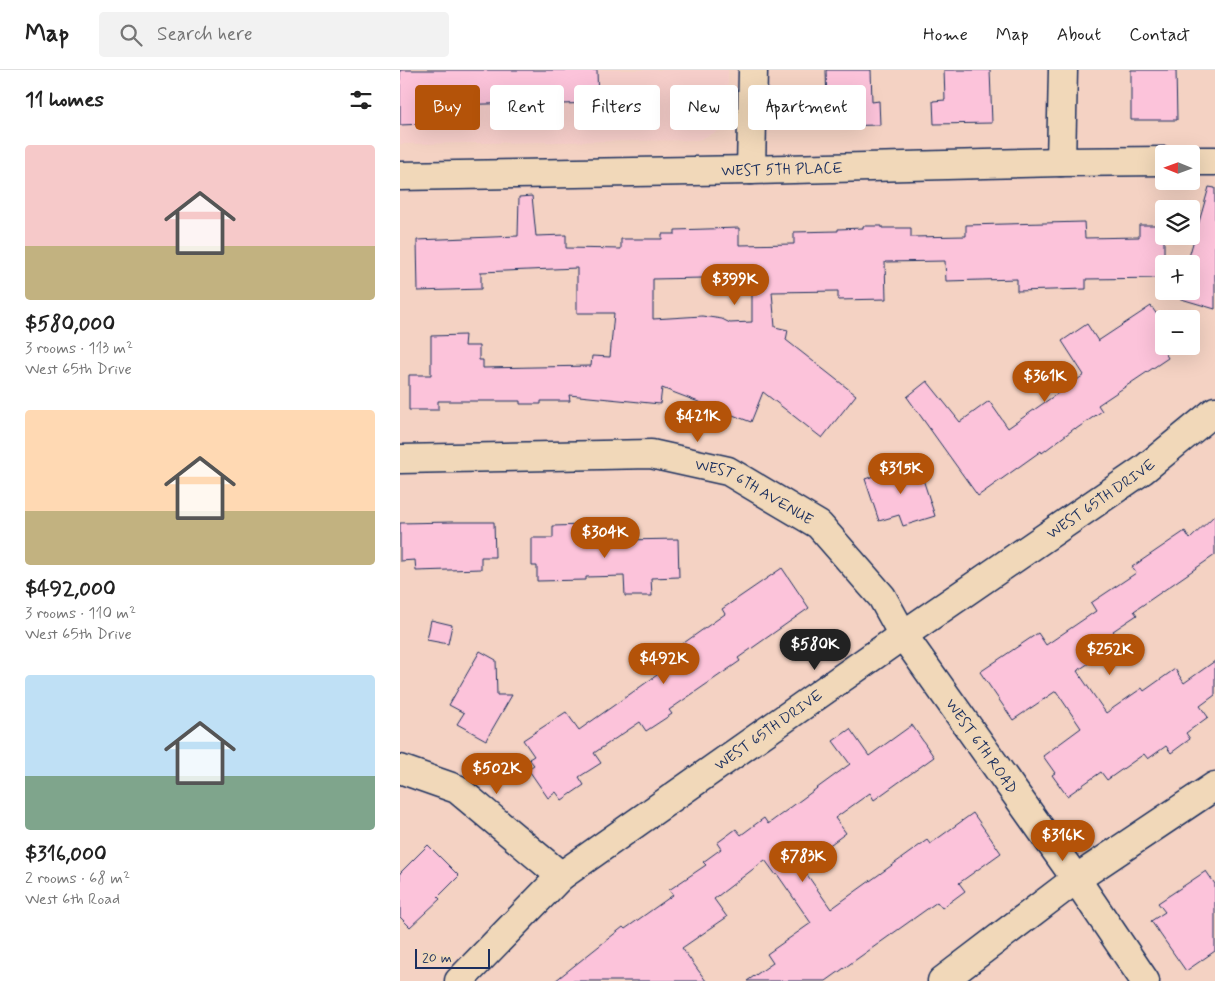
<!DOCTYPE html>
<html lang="en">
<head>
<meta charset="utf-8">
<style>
	body { margin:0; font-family:Mynerve,sans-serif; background:#f2f2f2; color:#222; height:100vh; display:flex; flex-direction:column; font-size:19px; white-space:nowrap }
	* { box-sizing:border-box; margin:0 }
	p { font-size:16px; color:#767676 }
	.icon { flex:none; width:28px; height:28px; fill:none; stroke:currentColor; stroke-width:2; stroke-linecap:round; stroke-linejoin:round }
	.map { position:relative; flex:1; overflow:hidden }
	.details { display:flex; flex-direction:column; background:#fff; width:400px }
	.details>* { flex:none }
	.top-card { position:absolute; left:15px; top:15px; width:475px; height:45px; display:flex; gap:10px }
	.needle { width:32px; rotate:271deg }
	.tools { position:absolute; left:755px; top:75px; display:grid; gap:10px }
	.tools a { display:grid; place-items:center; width:45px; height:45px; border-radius:5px; background:#fff; box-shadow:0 5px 20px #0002; font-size:25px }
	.scale { position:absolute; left:15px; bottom:12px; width:75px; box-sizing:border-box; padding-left:5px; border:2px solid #1b2f5e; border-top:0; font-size:14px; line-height:18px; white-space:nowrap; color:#1b2f5e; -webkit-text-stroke:4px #f1d8b9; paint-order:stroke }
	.price { position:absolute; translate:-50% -42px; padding:0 11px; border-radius:18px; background:#b45309; color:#fff; font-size:16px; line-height:32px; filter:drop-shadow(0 1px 2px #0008) }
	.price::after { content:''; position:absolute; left:50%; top:30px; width:15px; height:11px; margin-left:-8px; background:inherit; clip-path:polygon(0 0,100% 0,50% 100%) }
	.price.active { background:#222; color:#fff }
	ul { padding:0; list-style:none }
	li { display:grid; align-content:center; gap:10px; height:265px; padding:0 25px }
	li span { display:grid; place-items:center; height:155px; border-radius:5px; color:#555 }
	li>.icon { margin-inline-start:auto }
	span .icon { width:90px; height:90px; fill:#fffc; stroke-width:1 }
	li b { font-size:21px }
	h2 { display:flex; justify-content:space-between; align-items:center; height:60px; padding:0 25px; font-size:21px }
	.pill { padding:0 18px; border-radius:5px; background:#fff; box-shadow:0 5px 20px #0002; font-size:18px; line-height:45px }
	.pill.active { background:#b45309; color:#fff }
	header { display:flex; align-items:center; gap:30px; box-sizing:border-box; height:70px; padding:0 25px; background:#fff; border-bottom:1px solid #e0e0e0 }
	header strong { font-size:24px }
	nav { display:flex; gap:28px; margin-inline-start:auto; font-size:18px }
	.search { width:350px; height:45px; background:#f2f2f2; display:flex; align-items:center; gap:12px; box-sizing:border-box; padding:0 18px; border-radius:5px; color:#767676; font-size:19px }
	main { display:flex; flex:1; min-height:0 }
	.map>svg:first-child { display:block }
</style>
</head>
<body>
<header>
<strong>Map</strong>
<div class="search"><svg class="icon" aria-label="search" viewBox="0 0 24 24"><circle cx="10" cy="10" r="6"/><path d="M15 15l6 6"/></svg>Search here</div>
<nav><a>Home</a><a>Map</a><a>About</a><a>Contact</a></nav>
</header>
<main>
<section class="details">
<h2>11 homes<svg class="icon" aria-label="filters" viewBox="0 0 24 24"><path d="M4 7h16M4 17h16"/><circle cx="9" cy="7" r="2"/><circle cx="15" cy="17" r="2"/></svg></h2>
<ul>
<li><span style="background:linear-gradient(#f6c9c9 65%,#c2b280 0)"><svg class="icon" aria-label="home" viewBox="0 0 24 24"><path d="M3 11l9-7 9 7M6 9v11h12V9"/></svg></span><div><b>$580,000</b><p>3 rooms · 113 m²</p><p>West 65th Drive</p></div></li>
<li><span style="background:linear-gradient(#ffd9b3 65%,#c2b280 0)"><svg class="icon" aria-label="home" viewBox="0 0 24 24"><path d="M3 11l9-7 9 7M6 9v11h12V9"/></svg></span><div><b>$492,000</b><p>3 rooms · 110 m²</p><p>West 65th Drive</p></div></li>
<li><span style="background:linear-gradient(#bfe0f5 65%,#7fa58c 0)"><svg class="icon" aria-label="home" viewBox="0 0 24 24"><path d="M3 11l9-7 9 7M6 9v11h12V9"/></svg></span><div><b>$316,000</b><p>2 rooms · 68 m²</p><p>West 6th Road</p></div></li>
</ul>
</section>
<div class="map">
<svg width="815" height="911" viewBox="0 0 815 911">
	<rect width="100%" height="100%" fill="#f4d2c3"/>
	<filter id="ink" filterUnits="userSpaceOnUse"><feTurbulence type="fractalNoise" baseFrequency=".02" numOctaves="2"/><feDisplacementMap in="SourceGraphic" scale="10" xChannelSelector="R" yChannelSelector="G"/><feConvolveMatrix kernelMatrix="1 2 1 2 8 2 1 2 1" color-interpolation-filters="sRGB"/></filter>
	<g filter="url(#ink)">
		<path fill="#f6ceca" d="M0,0H328V45L317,62L299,70L0,74Z"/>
		<g fill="#fcc3da" stroke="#1b2f5e" fill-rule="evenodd">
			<path d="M0,0H197L198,33L161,34V32L49,35V53L0,55Z"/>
			<path d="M426,0H471L472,32L479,31L480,55L430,56V38H427Z"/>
			<path d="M544,0H590L592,53L534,54L533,31L545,30Z"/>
			<path d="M731,0H776L777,50H731Z"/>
			<path d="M809,117L815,118V239L768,225L775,221H791V210L797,207H791V194H787Z"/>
			<path d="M132,126L136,166L166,165V178L221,179V169H262V164H275V160L339,158V175L394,174V162L438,161V159L463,158V156H482V158H511V167L566,166V155L684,152L685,168L739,167V155H764V208L686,209V219L617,221V209L546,211L545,191L485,192L486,229L438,230V221L372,222L375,257L388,260L386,270L456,325L422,368L363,322L351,352L262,318L260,334L169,325L170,331H141V334H120V331H38V340H9V305H31V266L65,265L64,276H79V290H83V298L191,296L192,286L210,287L214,243H177V198L81,202V219L18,221L17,170L118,166L119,127ZM352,207V252L330,253L322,249L302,246L253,249V209Z"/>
			<path d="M751,236L764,255V281L768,288L698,335L702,341L676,359L675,358L642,383L641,381L578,426L507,327L527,311L560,352L589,331L608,358L684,305L662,271L687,254L698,271Z"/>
			<path d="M517,391L535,446L503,456L499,445L479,451L465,409Z"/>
			<path d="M815,445V485L734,541L737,545L713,561L721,572L677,601L706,643L742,618L744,621L775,599L784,613L815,591V625L800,636L808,647L786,663L790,669L771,683L766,676L748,689L744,684L707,710L701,702L667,726L652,705L655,703L643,686L681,658L656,621L613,650L580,602L638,563L646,575L696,541L691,533L736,503L732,497L785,461L790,469Z"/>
			<path d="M53,452H94L95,487H81V499L16,501L15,490L0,491V453Z"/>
			<path d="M185,455V466L224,465V470L278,469L279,507L251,508L252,526H225L224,506L186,507V510L137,511V496H132V468H153V456Z"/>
			<path d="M382,498L409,538L338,588L340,591L269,640L272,644L246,661L240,652L194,683L201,693L179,707L184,715L162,730L156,722L148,728L128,699L134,695L129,689L134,686L123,670L166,642L179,660L267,598L261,589L325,544L322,539Z"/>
			<path d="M31,550L52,555L48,574L27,570Z"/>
			<path d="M80,581L96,590L97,625H112L86,670L57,654L64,643L49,635Z"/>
			<path d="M512,655L534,687L474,730L470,723L435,748L446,763L401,796L431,839L527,770L530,774L573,743L601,783L559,813L565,821L542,838L537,832L426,911H347L373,893L367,884L411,853L377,804L376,805L365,790L314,829L327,847L282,878L306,911H155L223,857L225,859L273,825L269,820L306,795L303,792L321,779L317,773L336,759L341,765L364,748L368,754L450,694L433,671L450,659L469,686Z"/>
			<path d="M28,775L59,806L38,827L40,829L10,857L0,847V803Z"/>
			<path d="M806,801L815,814V881L786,901L751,851L765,842L758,833Z"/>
		</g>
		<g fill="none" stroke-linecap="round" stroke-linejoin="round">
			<defs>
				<g id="minor">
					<path d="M791,91H815"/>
					<path d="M661,92L663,0"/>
					<path d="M351,100L353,0"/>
					<path id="s1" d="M0,106L351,100L661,92L764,91"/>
					<path id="s2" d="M0,389L251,384L328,401L419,455L482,527L503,565L676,809L745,911"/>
					<path d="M0,699L57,719L161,806"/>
					<path id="s3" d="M59,911L161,806L503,565L743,400L815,341"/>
					<path d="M542,911L676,809L815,716"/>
				</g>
			</defs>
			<use href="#minor" stroke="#1b2f5e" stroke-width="31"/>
			<use href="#minor" stroke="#f1d8b9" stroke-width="28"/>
		</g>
	</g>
	<g text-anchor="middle" stroke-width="4.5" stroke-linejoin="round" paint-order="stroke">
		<g font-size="15" fill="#1b2f5e" stroke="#f1d8b9">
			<text dy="5" stroke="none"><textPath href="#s1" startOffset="382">WEST 5TH PLACE</textPath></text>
			<text dy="5" stroke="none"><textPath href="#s2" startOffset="362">WEST 6TH AVENUE</textPath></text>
			<text dy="5" stroke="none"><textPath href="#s3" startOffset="805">WEST 65TH DRIVE</textPath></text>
			<text dy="5" stroke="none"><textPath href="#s3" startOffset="400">WEST 65TH DRIVE</textPath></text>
			<text dy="5" stroke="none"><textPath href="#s2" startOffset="711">WEST 6TH ROAD</textPath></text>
		</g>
	</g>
</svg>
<div class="tools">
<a><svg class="needle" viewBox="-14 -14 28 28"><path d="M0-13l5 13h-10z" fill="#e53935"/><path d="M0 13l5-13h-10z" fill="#767676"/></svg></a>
<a><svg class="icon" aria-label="layers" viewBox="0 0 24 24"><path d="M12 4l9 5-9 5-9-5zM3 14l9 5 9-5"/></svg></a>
<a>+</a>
<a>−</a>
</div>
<div class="scale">20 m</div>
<b class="price" style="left:335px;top:236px">$399K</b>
<b class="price" style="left:645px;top:333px">$361K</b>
<b class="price" style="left:298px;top:373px">$421K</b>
<b class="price" style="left:501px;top:425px">$315K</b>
<b class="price" style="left:205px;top:489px">$304K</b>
<b class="price active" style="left:415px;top:601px">$580K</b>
<b class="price" style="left:710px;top:606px">$252K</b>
<b class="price" style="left:264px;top:615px">$492K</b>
<b class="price" style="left:97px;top:725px">$502K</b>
<b class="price" style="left:663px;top:792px">$316K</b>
<b class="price" style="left:403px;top:813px">$783K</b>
<div class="top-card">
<a class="pill active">Buy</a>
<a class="pill">Rent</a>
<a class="pill">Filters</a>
<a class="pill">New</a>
<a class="pill">Apartment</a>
</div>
</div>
</main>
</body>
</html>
